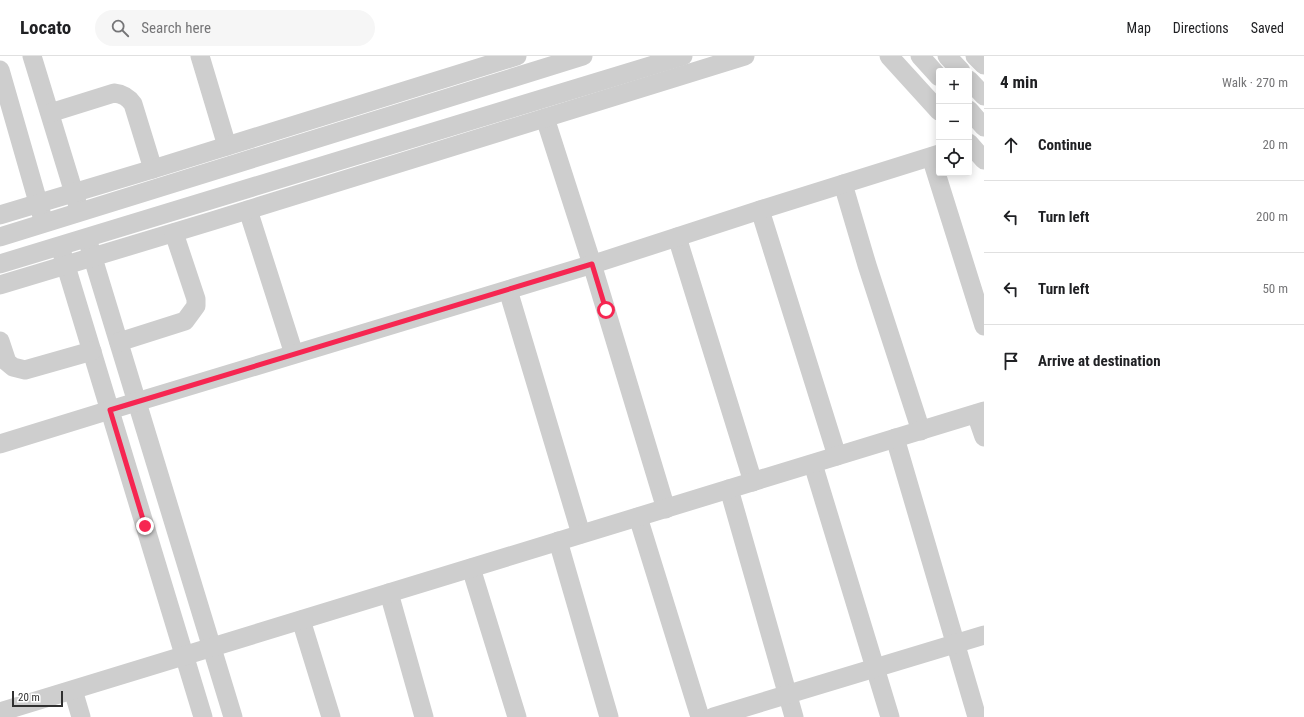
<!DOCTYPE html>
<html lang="en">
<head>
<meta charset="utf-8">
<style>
  :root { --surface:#fff; --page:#f6f6f6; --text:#202124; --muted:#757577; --line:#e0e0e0 }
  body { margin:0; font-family:"Roboto Condensed",sans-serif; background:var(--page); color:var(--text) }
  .controls { position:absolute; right:12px; top:12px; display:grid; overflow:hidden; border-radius:4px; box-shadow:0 2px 10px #0003 }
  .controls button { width:36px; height:36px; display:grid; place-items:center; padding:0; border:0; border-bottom:1px solid var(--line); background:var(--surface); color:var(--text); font:20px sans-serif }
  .scale { position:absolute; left:12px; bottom:10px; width:51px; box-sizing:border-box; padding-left:4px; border:2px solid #313131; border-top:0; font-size:11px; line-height:14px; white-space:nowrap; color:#313131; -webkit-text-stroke:3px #fff; paint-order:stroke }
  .stop { position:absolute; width:12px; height:12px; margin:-9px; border:3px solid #f62651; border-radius:50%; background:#fff }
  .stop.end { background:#f62651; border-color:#fff; box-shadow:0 1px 4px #0008 }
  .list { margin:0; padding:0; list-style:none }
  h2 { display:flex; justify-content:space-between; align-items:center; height:52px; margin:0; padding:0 16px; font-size:17px }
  h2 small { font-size:13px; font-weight:400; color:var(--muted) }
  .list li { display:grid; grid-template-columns:26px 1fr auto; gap:12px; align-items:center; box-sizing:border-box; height:72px; padding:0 16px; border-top:1px solid var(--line) }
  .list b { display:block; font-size:15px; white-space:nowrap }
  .list em { font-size:13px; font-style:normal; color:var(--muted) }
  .icon { flex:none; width:22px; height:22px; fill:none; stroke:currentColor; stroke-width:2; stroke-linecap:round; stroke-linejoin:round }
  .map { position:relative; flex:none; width:984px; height:661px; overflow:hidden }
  header { display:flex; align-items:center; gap:24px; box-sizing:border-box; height:56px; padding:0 20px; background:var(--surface); border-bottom:1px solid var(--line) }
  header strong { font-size:19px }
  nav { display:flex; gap:22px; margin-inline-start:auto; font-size:14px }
  .search { width:280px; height:36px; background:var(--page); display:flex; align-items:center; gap:10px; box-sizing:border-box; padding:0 14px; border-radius:22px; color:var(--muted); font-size:15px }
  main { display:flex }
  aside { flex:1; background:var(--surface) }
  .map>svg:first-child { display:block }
</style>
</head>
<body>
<header>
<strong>Locato</strong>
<div class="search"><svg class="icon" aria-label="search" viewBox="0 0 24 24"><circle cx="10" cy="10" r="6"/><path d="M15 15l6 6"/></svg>Search here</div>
<nav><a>Map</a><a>Directions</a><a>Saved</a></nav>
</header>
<main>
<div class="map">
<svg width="984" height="661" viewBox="0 0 984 661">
  <rect width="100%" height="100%" fill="#fff"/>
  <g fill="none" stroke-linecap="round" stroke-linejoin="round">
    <!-- street -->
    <g stroke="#cecece" stroke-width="19">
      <path d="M32,0L78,150"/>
      <path d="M200,0L227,90"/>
      <path d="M889,0L939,55"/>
      <path d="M920,0L939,21"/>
      <path d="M947,0L961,15"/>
      <path d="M975,0L984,9"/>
      <path d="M0,14L42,160"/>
      <path d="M969,24L984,40"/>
      <path d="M969,54L984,71"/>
      <path d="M50,57L114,37C123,38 128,41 133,48L153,113"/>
      <path d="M545,62L592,208L666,453"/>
      <path d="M969,87L984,104"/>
      <path d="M931,101L984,270"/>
      <path d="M843,128L867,209L921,375"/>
      <path d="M248,154L294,298"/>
      <path d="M760,154L837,400"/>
      <path d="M0,159L153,113L517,0"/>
      <path d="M0,181L583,0"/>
      <path d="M677,181L753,426"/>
      <path d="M89,189L233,661"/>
      <path d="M62,197L203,661"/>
      <path d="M0,208L683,0"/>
      <path d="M0,229L212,165L745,0"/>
      <path d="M508,234L581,478"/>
      <path d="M0,285L7,306L13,311L25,314L92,295"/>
      <path d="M119,286L185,265L196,250V243L174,177"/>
      <path d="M976,358L984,381"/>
      <path d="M895,382L977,661"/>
      <path d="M0,388L110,354L603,205L760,154L939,98"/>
      <path d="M813,408L890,661"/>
      <path d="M729,433L794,661"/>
      <path d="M638,461L700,661"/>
      <path d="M558,485L609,661"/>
      <path d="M471,512L517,661"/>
      <path d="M389,537L424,661"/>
      <path d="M301,564L331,661"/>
      <path d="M73,634L81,661"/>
      <path d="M0,656L984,355"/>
      <path d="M713,661L984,579"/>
    </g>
  </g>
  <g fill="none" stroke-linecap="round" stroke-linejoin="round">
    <!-- route -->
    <path stroke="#f62651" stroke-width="5" d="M145,470L110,354L592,208L606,254"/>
  </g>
</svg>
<div class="controls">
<button>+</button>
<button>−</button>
<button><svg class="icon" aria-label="locate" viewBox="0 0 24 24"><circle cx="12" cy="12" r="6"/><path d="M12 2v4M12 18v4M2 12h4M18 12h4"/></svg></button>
</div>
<div class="scale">20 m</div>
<div class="stop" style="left:606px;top:254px"></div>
<div class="stop end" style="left:145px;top:470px"></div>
</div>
<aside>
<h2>4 min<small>Walk · 270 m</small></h2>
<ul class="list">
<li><svg class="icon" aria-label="ahead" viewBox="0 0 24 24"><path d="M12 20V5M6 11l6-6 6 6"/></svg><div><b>Continue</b></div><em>20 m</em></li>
<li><svg class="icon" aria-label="left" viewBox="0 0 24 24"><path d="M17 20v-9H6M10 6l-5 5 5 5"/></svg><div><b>Turn left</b></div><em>200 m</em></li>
<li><svg class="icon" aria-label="left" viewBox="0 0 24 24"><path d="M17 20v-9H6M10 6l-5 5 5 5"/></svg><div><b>Turn left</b></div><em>50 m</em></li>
<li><svg class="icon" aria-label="arrive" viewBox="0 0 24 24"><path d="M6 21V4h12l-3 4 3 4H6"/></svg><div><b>Arrive at destination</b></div></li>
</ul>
</aside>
</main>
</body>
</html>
